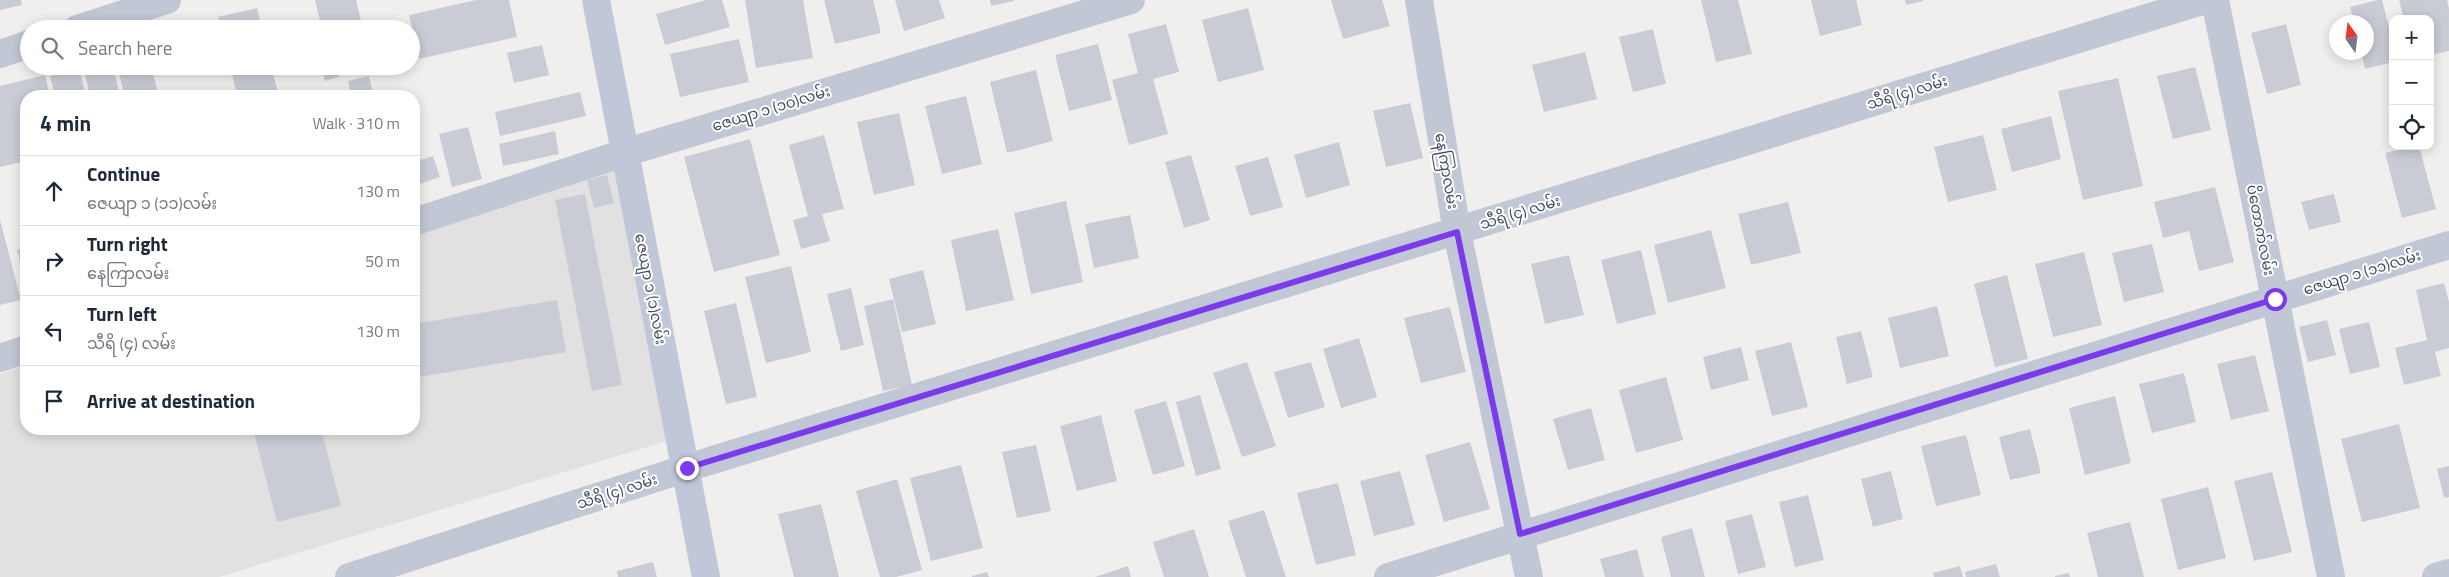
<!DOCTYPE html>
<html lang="en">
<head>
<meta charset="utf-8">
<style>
  :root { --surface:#fff; --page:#f2f2f3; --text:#1f2937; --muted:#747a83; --line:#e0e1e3 }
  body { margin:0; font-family:"Titillium Web","Noto Sans Myanmar",sans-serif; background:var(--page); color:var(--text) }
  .controls { position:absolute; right:15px; top:15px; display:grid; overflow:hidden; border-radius:10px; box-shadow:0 2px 12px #0003 }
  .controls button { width:45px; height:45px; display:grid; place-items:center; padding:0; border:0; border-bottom:1px solid var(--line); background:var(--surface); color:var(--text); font:25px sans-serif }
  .compass { position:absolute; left:2329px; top:15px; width:45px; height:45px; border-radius:50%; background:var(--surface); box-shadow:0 2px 12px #0003; rotate:346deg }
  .stop { position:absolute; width:15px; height:15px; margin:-11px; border:4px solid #7c3aed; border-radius:50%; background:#fff }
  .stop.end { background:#7c3aed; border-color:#fff; box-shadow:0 1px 5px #0008 }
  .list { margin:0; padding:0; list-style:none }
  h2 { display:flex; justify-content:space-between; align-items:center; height:65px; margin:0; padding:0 20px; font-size:21px }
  h2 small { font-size:16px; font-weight:400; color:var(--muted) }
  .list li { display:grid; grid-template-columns:32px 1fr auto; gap:15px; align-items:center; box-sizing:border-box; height:70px; padding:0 20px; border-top:1px solid var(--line) }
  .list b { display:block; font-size:19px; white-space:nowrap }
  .list p { margin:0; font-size:16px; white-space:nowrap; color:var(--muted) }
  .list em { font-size:16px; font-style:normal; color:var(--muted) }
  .icon { flex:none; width:28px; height:28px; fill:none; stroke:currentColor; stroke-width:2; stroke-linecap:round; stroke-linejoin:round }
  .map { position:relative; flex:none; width:2449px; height:577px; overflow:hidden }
  .search { position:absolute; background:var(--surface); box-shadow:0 2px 12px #0003; left:20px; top:20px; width:400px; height:55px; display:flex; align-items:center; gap:12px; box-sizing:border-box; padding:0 18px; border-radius:28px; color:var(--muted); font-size:19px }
  .panel { position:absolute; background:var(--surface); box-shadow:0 2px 12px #0003; left:20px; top:90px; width:400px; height:345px; border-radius:20px }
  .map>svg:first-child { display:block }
</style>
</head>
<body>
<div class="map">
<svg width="2449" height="577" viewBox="0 0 2449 577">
  <rect width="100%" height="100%" fill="#f1efee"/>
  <!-- education -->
  <path fill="#e2e0e0" d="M617,170L670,440L219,577H0V374L26,365V429H414V237Z"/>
  <!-- building -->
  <g fill="#caccd5">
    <path d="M0,0H21L22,5L0,10Z"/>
    <path d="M315,0H356L363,29H322Z"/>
    <path d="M476,0H509L517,37L419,59L409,15Z"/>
    <path d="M706,0H722L730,27L665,45L656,14Z"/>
    <path d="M745,0H803L813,58L756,68Z"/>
    <path d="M824,0H873L881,33L835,44Z"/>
    <path d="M895,0H939L945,18L904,31Z"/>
    <path d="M990,0H1014V1L991,6Z"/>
    <path d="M1331,0H1382L1390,26L1343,39Z"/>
    <path d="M1701,0H1738L1752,54L1716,62Z"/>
    <path d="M1811,0H1856L1862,25L1820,36Z"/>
    <path d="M1905,0H1923V1L1906,5Z"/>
    <path d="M2378,0H2382L2393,42V62L2365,69L2361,52H2366V22H2354L2350,7Z"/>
    <path d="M2399,0H2447L2449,9V51L2430,55V19H2404Z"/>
    <path d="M257,8L262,29H221L218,17Z"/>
    <path d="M1248,8L1264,70L1218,82L1202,20Z"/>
    <path d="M1166,24L1179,72L1153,79L1168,134L1129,145L1112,80L1138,73L1128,34Z"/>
    <path d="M2286,24L2301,85L2267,94L2251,33Z"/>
    <path d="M1653,29L1666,84L1633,92L1619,37Z"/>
    <path d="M739,39L749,82L680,97L670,54Z"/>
    <path d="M1098,44L1112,100L1069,111L1055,55Z"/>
    <path d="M542,45L549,75L514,83L507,53Z"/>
    <path d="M1585,52L1597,99L1544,112L1532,65Z"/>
    <path d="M83,66H113L120,96H90Z"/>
    <path d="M117,66H151L158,93L145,96H125Z"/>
    <path d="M230,66H271L279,96H237Z"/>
    <path d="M321,66H336L339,77L325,81Z"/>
    <path d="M346,66H359V67L347,70Z"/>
    <path d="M2195,67L2211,130L2173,139L2157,76Z"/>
    <path d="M79,68L86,96H55L50,76Z"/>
    <path d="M1036,70L1053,141L1007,153L990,82Z"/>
    <path d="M45,75L50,96H26V161L0,167V86Z"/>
    <path d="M369,76L374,96H351L348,81Z"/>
    <path d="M2118,78L2143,186L2083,200L2058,91Z"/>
    <path d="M580,92L586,116L500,136L495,112Z"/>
    <path d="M966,96L982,164L942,174L925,106Z"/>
    <path d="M1410,103L1423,158L1386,167L1373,111Z"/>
    <path d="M899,113L915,185L874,195L857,122Z"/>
    <path d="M2051,116L2061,159L2012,172L2001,129Z"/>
    <path d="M468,127L482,179L452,187L439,134Z"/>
    <path d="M555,131L559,154L503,166L499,144Z"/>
    <path d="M824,135L844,209L822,214L830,241L801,249L793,220L808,216L789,145Z"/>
    <path d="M1983,135L1997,190L1948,202L1934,147Z"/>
    <path d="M750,139L780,255L714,272L684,157Z"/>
    <path d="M1339,142L1350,185L1306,198L1294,155Z"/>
    <path d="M2413,146H2419L2436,209L2402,218L2385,153Z"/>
    <path d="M1191,155L1210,220L1184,228L1165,162Z"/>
    <path d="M433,156L440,177L414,186V162Z"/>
    <path d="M1268,157L1283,207L1250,216L1235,166Z"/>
    <path d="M607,175L614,203L594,208L587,180Z"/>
    <path d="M2215,187L2234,262L2199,271L2189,231L2163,238L2154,202Z"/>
    <path d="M585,194L622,385L592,391L555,200Z"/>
    <path d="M2334,194L2341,222L2309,230L2301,202Z"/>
    <path d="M1066,201L1083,282L1031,294L1014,213Z"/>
    <path d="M1788,202L1801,253L1751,265L1738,214Z"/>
    <path d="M1130,215L1139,258L1094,268L1085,224Z"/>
    <path d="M0,220L21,300L0,305Z"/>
    <path d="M998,229L1014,300L966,311L951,240Z"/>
    <path d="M1711,230L1726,288L1668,303L1654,245Z"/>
    <path d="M2152,244L2164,292L2124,302L2112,253Z"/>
    <path d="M26,247V281L17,250Z"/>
    <path d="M1641,250L1656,314L1617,324L1601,260Z"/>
    <path d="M2084,252L2102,325L2053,337L2035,264Z"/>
    <path d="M1569,255L1584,315L1545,324L1531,264Z"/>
    <path d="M791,266L811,352L766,363L745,277Z"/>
    <path d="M923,270L936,324L902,332L889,279Z"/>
    <path d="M2007,275L2028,359L1995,367L1974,284Z"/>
    <path d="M2444,283L2449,302V348L2435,352L2441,376L2404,385L2395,348L2427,340L2416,290Z"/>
    <path d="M851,288L864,345L841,351L827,294Z"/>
    <path d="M893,299L912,385L883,391L864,306Z"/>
    <path d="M557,300L566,352L414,378V324Z"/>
    <path d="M736,303L757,397L726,404L704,311Z"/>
    <path d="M1937,306L1949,356L1900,368L1888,318Z"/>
    <path d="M1450,307L1466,372L1421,383L1404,318Z"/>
    <path d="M2327,320L2336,355L2308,362L2299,327Z"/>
    <path d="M2369,322L2380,367L2350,374L2339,329Z"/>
    <path d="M1861,331L1873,377L1847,384L1836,337Z"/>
    <path d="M1359,338L1377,397L1341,408L1323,349Z"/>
    <path d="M1791,342L1808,407L1772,416L1755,351Z"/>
    <path d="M1741,347L1749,380L1711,390L1703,357Z"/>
    <path d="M2255,355L2269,411L2231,420L2217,364Z"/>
    <path d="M1247,362L1276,446L1242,457L1213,373Z"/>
    <path d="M1311,362L1325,407L1288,418L1274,372Z"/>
    <path d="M2184,373L2196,422L2152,433L2139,384Z"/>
    <path d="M1666,377L1683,440L1636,453L1619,390Z"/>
    <path d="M1200,395L1221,469L1196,476L1176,402Z"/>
    <path d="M2115,396L2131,463L2085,475L2069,408Z"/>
    <path d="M1166,401L1185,466L1153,475L1134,410Z"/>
    <path d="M1591,408L1605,460L1568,470L1553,419Z"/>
    <path d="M1101,415L1117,481L1077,491L1060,426Z"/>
    <path d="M2399,424L2420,508L2362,522L2341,439Z"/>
    <path d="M253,429H321L341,506L277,522Z"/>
    <path d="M2030,429L2041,473L2010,480L1999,437Z"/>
    <path d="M1966,435L1981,495L1936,506L1921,446Z"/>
    <path d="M1470,442L1490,509L1444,522L1425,455Z"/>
    <path d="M1036,445L1051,511L1017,518L1002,452Z"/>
    <path d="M961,465L983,548L931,561L910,478Z"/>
    <path d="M2449,466V497L2444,498L2437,469Z"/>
    <path d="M1400,471L1415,525L1374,536L1360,481Z"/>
    <path d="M1891,471L1903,519L1873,527L1861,479Z"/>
    <path d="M2272,472L2292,552L2254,561L2234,481Z"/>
    <path d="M897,479L922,570L896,577H880L856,491Z"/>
    <path d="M1338,483L1356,555L1316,565L1297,493Z"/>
    <path d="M2208,487L2226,558L2178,570L2161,499Z"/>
    <path d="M1808,495L1824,560L1795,567L1779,502Z"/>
    <path d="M821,504L839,577H794L778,514Z"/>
    <path d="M1264,510L1286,577H1246L1228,521Z"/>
    <path d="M1752,514L1766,567L1738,574L1725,521Z"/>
    <path d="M2130,522L2144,577H2098L2087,533Z"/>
    <path d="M1692,528L1705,577H1671L1661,537Z"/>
    <path d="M1194,529L1209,577H1164L1153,542Z"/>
    <path d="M1637,549L1644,577H1605L1600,559Z"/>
    <path d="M653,562L657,577H618L617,571Z"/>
    <path d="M1996,564L2000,577H1966L1965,572Z"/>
    <path d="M1128,566L1131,577H1095Z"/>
    <path d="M1960,566L1963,577H1934L1933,573Z"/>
    <path d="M987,572L989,577H972V576Z"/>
    <path d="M2069,573L2070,577H2055V576Z"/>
  </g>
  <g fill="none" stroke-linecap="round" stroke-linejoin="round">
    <!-- street -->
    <g stroke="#c1c7d5" stroke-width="28">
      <path d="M1419,0L1457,232L1529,577"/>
      <path d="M2215,0L2331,577"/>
      <path d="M77,29L167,0"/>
      <path d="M0,54L29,44"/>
      <path d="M414,222L624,153L1131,0"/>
      <path d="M0,358L26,349"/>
      <path d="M349,577L687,468L2205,0"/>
      <path d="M1388,577L2449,245"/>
      <path d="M2436,577L2449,573"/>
    </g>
    <!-- secondary -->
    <path stroke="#c0c7d9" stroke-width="28" d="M596,0L706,577"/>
  </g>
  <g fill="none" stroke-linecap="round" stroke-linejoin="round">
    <!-- route -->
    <path stroke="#7c3aed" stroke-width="6" d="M687,468L1457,232L1520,534L2275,299"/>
  </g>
  <g text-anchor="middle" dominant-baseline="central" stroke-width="4" stroke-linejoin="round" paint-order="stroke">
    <!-- street labels -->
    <g font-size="15" fill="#454d5d" stroke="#fff">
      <text transform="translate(1907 92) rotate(-17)">သီရိ (၄) လမ်း</text>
      <text transform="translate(771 108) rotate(-17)">ဇေယျာ ၁ (၁၀)လမ်း</text>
      <text transform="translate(1447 171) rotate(80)">နေကြာလမ်း</text>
      <text transform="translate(1520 212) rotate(-17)">သီရိ (၄) လမ်း</text>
      <text transform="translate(2261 230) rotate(79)">ပိတောက်လမ်း</text>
      <text transform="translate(2362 272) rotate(-17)">ဇေယျာ ၁ (၁၁)လမ်း</text>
      <text transform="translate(651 289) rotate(79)">ဇေယျာ ၁ (၁)လမ်း</text>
      <text transform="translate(617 491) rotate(-18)">သီရိ (၄) လမ်း</text>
    </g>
  </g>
</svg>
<div class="controls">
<button>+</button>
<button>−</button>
<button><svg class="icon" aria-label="locate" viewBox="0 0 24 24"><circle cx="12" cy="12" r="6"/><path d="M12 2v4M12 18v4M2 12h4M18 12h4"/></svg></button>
</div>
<svg class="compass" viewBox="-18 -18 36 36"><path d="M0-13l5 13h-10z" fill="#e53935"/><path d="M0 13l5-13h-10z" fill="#747a83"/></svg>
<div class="stop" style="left:2275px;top:299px"></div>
<div class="stop end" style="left:687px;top:468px"></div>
<div class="search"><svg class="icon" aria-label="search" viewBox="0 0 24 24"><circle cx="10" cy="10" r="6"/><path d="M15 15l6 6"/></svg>Search here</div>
<section class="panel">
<h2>4 min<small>Walk · 310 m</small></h2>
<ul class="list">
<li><svg class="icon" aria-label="ahead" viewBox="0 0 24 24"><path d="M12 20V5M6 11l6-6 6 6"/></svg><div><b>Continue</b><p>ဇေယျာ ၁ (၁၁)လမ်း</p></div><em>130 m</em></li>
<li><svg class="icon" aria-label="right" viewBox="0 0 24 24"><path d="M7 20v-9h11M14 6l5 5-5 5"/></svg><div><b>Turn right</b><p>နေကြာလမ်း</p></div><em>50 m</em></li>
<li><svg class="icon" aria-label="left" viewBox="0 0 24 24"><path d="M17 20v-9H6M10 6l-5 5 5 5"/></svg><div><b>Turn left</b><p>သီရိ (၄) လမ်း</p></div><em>130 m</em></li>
<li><svg class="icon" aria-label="arrive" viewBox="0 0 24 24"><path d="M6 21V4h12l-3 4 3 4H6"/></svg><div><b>Arrive at destination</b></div></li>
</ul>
</section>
</div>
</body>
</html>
